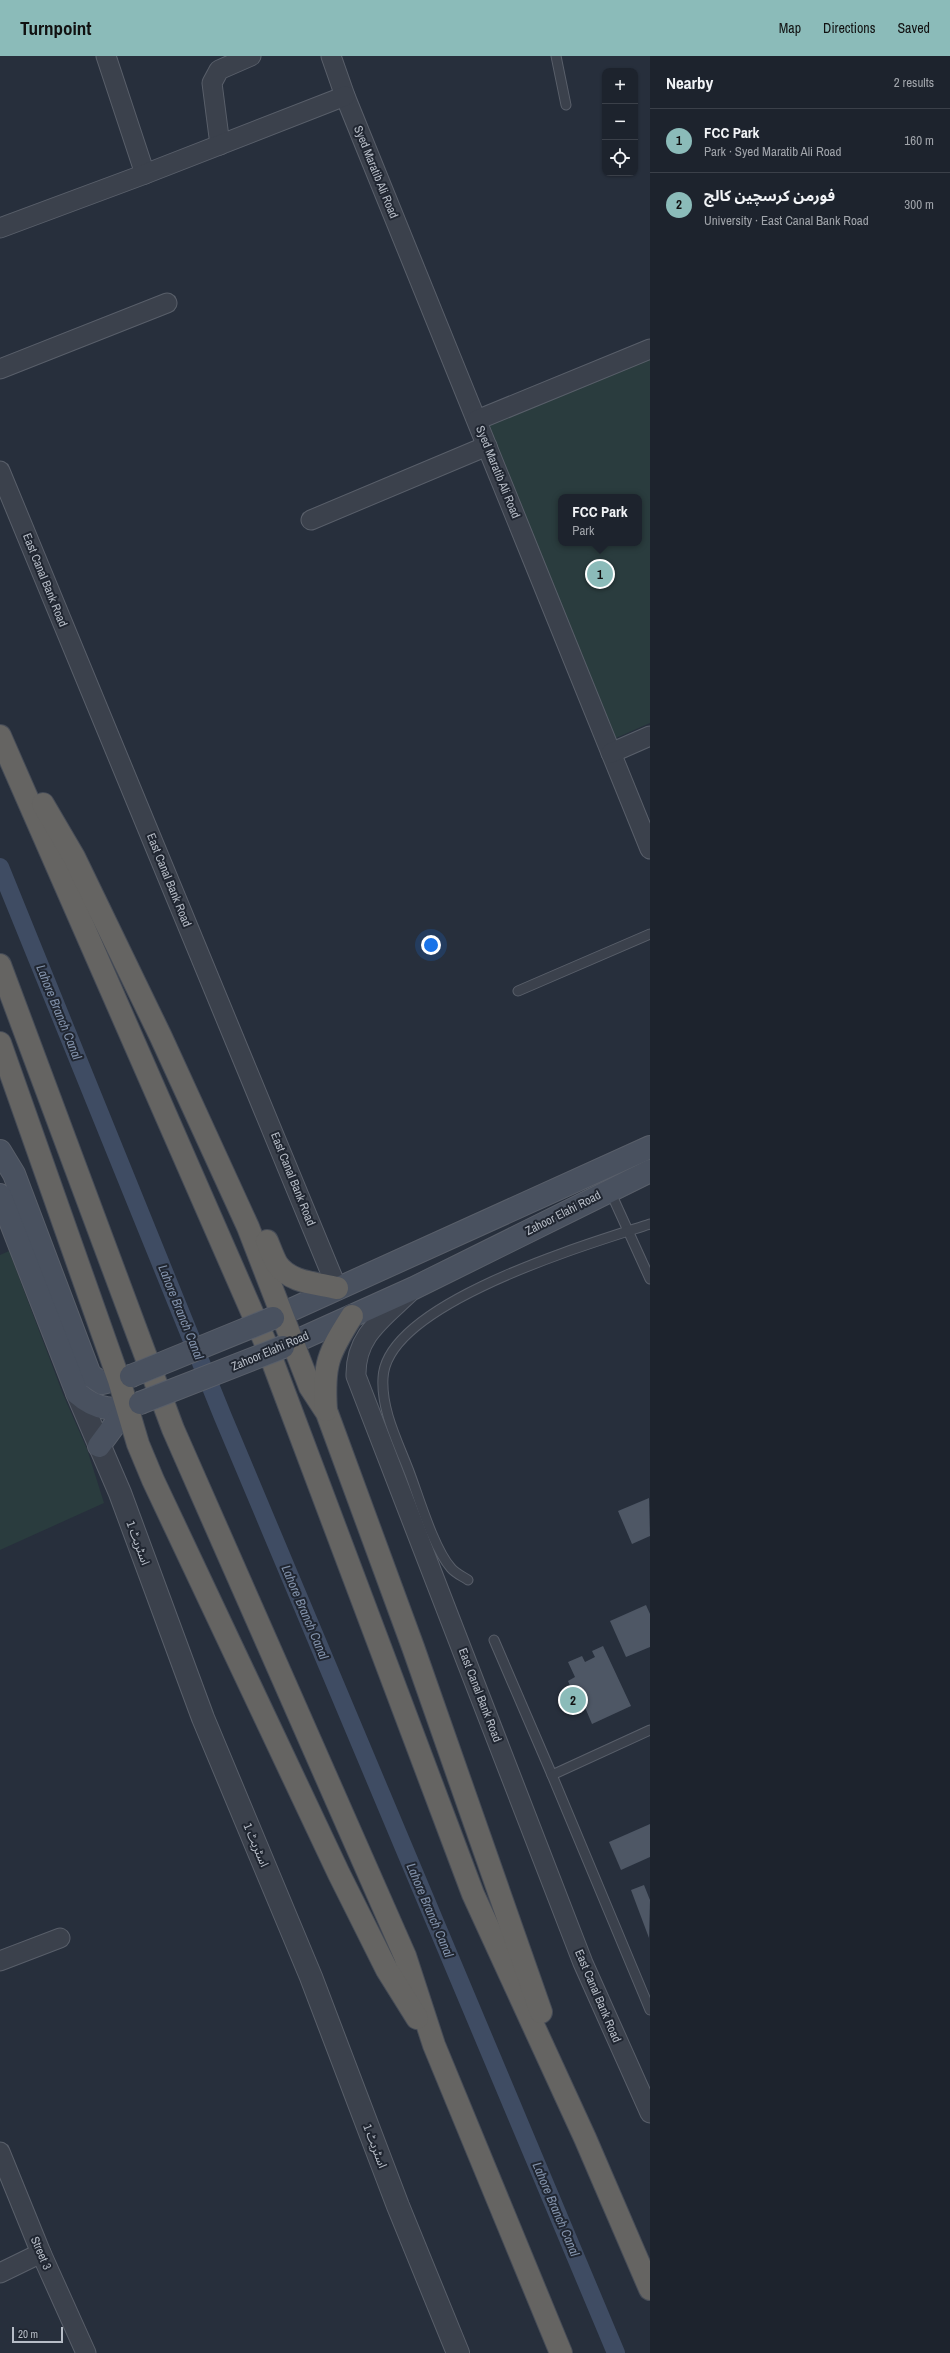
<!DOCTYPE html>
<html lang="en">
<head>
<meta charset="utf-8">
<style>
  :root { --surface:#1d232d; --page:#252b35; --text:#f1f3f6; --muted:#a0a4aa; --line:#3b4049; --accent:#8bbbb9 }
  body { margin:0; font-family:"Archivo Narrow","Noto Sans Arabic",sans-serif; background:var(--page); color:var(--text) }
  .controls { position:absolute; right:12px; top:12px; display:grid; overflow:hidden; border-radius:8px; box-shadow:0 1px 3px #0004 }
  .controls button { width:36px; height:36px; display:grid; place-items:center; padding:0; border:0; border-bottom:1px solid var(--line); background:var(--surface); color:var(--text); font:20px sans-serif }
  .scale { position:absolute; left:12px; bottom:10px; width:51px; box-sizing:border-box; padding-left:4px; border:2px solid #b7bdc7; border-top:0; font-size:11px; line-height:14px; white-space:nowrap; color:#b7bdc7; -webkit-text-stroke:3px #202631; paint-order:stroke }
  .you { position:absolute; left:431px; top:889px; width:14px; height:14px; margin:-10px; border:3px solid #fff; border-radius:50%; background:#1a73e8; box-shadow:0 0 0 6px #1a73e833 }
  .badge { display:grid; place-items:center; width:26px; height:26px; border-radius:50%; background:var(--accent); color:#111; font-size:13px; font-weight:700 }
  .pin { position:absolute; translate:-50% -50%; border:2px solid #fff; box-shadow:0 1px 4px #0006 }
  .popup { position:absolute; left:558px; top:438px; width:84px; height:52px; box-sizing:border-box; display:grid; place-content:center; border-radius:8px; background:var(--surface); filter:drop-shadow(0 1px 3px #0005); font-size:13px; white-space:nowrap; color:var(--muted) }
  .popup b { font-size:15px; color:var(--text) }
  .popup::after { content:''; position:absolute; left:50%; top:100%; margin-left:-8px; border:8px solid transparent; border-top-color:var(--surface) }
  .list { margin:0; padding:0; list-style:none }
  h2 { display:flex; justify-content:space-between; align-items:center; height:52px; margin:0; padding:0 16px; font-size:17px }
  h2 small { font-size:13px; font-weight:400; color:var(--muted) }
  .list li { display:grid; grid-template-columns:26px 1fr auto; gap:12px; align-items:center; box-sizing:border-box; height:64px; padding:0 16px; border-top:1px solid var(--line) }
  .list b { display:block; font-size:15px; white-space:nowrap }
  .list p { margin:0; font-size:13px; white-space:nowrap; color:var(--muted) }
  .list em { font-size:13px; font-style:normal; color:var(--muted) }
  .icon { flex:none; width:22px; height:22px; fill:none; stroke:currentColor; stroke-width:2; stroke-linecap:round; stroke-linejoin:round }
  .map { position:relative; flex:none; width:650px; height:2297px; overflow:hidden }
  header { display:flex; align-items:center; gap:24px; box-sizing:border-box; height:56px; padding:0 20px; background:var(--accent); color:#111 }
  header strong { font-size:19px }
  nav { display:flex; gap:22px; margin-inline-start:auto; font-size:14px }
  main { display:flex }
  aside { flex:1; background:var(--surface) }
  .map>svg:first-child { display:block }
</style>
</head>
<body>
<header>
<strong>Turnpoint</strong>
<nav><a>Map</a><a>Directions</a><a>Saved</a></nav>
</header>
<main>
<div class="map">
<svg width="650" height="2297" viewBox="0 0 650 2297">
  <rect width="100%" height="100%" fill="#272f3c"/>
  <!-- green -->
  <g fill="#2a3c3e" fill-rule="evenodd">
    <path d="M650,298V667L616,682L488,369ZM561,441H639V487H561Z"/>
    <path d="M9,1195L63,1338L87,1393L104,1447L0,1494V1199Z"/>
  </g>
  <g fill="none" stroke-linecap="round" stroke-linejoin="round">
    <!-- canal -->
    <path stroke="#3f4c63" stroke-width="18" d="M0,811L223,1361L616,2297"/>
  </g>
  <!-- building -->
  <g fill="#4e5765">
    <path d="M649,1442L650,1480L632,1488L618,1455Z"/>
    <path d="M646,1549L650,1558V1591L626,1601L610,1565Z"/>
    <path d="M603,1590L631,1650L592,1668L584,1649L579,1651L568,1625L575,1621L568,1606L582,1600L585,1606L595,1601L592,1595Z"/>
    <path d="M650,1768V1801L621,1814L609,1786Z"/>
    <path d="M644,1829L650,1844L649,1882L631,1834Z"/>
  </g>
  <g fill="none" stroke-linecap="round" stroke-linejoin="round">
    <!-- service casing -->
    <g stroke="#595f6a" stroke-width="11">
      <g id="service">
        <path d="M556,0L566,49"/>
        <path d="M518,935L650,878"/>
        <path d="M610,1135L650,1223"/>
        <path d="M468,1524C462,1520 455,1517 451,1512C434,1493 419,1442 410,1418C399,1388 381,1355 383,1322C386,1247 589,1188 650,1168"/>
        <path d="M494,1584L552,1719"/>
        <path d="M650,1674L552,1719L650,1954"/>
      </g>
    </g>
    <!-- minor casing -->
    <g stroke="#595f6a" stroke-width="21">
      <g id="minor">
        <path d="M106,0L145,118"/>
        <path d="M331,0L345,40L650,793"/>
        <path d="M220,89L212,27L219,14L251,0"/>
        <path d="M0,172L145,118L345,40"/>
        <path d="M0,313L167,247"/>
        <path d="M477,364L650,293"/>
        <path d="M0,415L337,1232"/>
        <path d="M311,464L487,390"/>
        <path d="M611,697L650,680"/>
        <path d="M409,1237C382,1263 355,1280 356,1320L583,1907L650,2057"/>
        <path d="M0,1905L60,1882"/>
        <path d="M0,2096L41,2197L86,2297"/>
        <path d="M0,2217L41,2197"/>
      </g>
    </g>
    <!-- tertiary casing -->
    <g stroke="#595f6a" stroke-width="24">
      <path id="tertiary" d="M77,1337L120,1437L203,1662L311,1921L398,2150L458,2297"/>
    </g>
    <!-- secondary casing -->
    <g stroke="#595f6a" stroke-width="24">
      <g id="secondary">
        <path d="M0,1095L14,1118L90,1319L102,1327L131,1320"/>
        <path d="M0,1139L77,1337C97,1355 116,1356 140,1347"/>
        <path d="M273,1262L650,1091"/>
        <path d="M283,1291L414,1232L650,1115"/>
        <path d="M99,1390L127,1352"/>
      </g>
    </g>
    <!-- trunk casing -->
    <g stroke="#464c57" stroke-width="24">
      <g id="trunk">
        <path d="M0,680L266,1288L473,1838L585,2082L650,2233"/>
        <path d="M43,748L74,801L161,981L248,1171L310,1331L327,1357L413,1591L541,1956"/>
        <path d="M0,909L173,1373L405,1900L434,1989L561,2297"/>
        <path d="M0,987L119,1324L138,1388L153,1424L339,1818L387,1914L417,1962"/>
        <path d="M267,1185C270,1192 273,1201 277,1208C290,1227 317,1227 337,1232"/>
        <path d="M326,1354C323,1308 328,1298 352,1260"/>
      </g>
    </g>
    <!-- service -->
    <use href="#service" stroke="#3b414c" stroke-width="9"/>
    <!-- minor -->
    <use href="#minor" stroke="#3b414c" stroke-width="19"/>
    <!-- tertiary -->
    <use href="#tertiary" stroke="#3b414c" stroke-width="22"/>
    <!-- secondary -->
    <use href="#secondary" stroke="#49515f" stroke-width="22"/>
    <!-- trunk -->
    <use href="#trunk" stroke="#656462" stroke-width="22"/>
    <!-- secondary-bridge casing -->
    <g stroke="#595f6a" stroke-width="24" stroke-linecap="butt">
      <g id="secondary-bridge">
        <path d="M131,1320L273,1262"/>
        <path d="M140,1347L283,1291"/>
      </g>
    </g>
    <!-- secondary-bridge -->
    <use href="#secondary-bridge" stroke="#49515f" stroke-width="22"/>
  </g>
  <g text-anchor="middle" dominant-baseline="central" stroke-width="4" stroke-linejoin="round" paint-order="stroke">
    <!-- street labels -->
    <g font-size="12" fill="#b7bdc7" stroke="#202631">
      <text transform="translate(376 116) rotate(68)">Syed Maratib Ali Road</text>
      <text transform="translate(498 416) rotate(68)">Syed Maratib Ali Road</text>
      <text transform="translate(45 524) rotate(68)">East Canal Bank Road</text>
      <text transform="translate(169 824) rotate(68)">East Canal Bank Road</text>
      <text transform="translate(293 1123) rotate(68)">East Canal Bank Road</text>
      <text transform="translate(563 1157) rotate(-27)">Zahoor Elahi Road</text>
      <text transform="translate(270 1295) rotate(-23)">Zahoor Elahi Road</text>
      <text transform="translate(138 1487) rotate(70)">اسٹریٹ 1</text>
      <text transform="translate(480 1639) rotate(69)">East Canal Bank Road</text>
      <text transform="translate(256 1789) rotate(67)">اسٹریٹ 1</text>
      <text transform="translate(598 1940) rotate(67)">East Canal Bank Road</text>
      <text transform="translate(375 2090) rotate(69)">اسٹریٹ 1</text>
      <text transform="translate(41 2197) rotate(67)">Street 3</text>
    </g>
    <!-- water labels -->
    <g font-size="13" font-style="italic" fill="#8292ab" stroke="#202631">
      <text transform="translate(59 956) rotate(68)">Lahore Branch Canal</text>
      <text transform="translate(181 1256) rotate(68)">Lahore Branch Canal</text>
      <text transform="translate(305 1556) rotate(67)">Lahore Branch Canal</text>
      <text transform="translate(430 1854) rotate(67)">Lahore Branch Canal</text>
      <text transform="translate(556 2153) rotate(67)">Lahore Branch Canal</text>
    </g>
  </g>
</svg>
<div class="controls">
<button>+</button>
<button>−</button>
<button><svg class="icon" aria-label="locate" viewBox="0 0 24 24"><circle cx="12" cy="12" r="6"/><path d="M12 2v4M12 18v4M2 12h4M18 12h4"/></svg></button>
</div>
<div class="scale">20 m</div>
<div class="you"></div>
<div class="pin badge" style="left:600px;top:518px">1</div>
<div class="popup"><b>FCC Park</b>Park</div>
<div class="pin badge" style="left:573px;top:1644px">2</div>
</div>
<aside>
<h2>Nearby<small>2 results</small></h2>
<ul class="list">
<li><span class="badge">1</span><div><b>FCC Park</b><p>Park · Syed Maratib Ali Road</p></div><em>160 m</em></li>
<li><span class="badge">2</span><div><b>فورمن کرسچین کالج</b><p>University · East Canal Bank Road</p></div><em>300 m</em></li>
</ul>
</aside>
</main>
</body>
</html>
